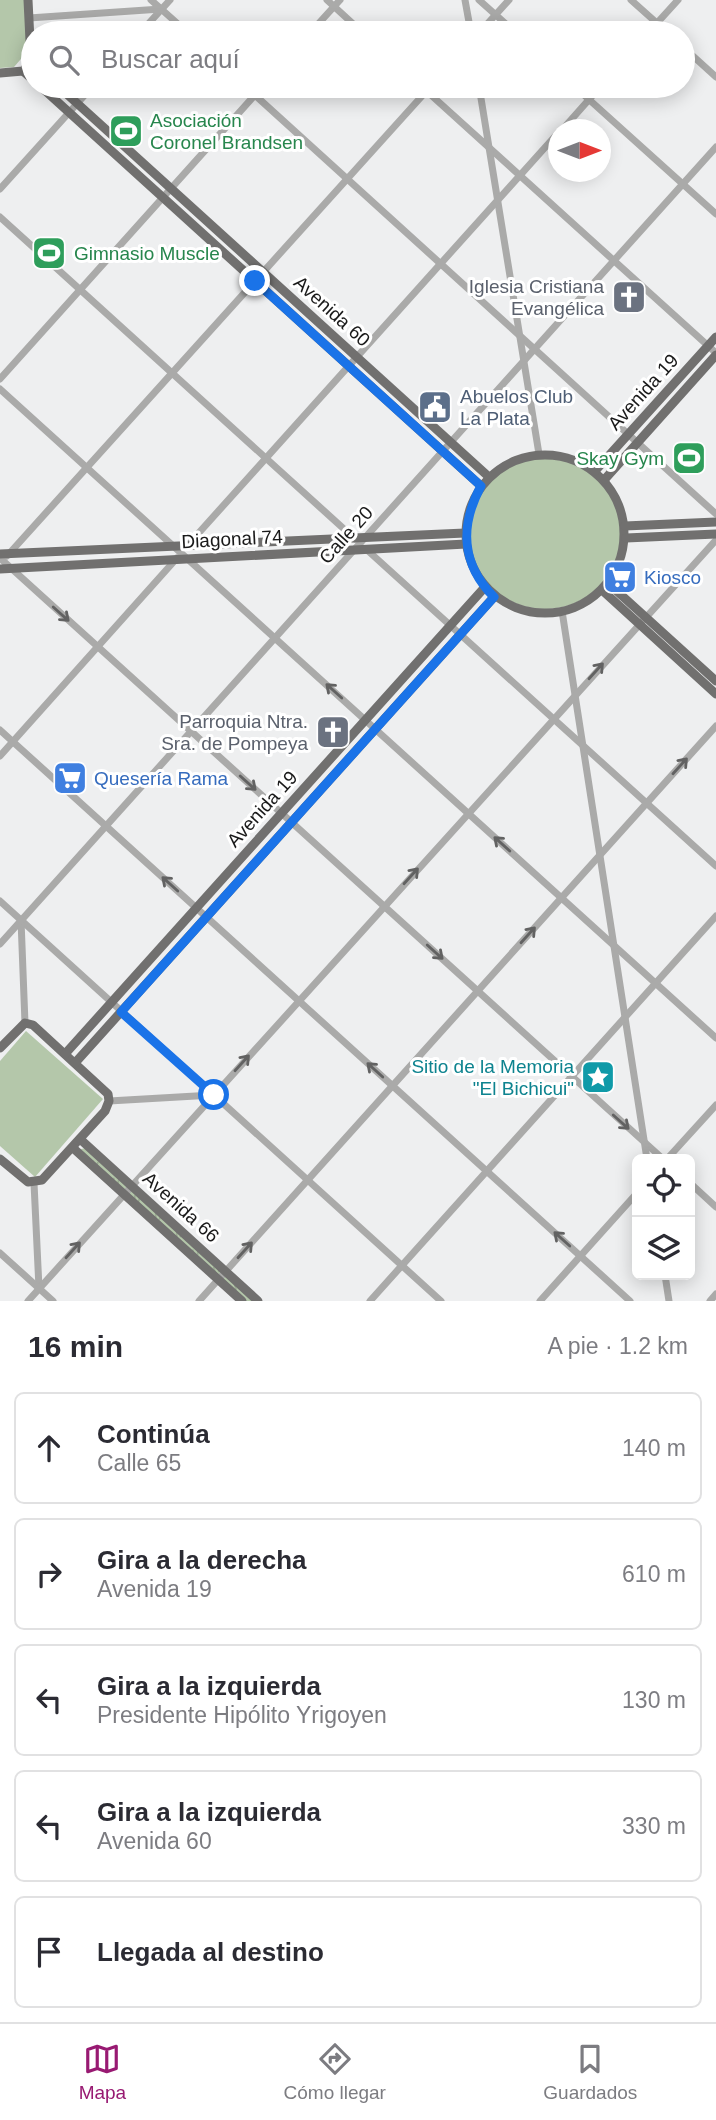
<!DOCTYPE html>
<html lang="es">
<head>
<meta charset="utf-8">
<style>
  :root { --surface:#fff; --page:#f7f7f7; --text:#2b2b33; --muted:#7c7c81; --line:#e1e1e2; --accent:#981a72 }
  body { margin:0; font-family:Helvetica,sans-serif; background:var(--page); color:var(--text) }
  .controls { position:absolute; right:21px; bottom:21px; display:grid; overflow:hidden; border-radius:10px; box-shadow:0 4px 18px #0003 }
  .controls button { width:63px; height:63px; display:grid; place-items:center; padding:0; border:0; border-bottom:2px solid var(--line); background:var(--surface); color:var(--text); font:35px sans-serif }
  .compass { position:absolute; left:548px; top:119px; width:63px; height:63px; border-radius:50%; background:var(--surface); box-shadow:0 4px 18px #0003; rotate:90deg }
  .stop { position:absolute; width:21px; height:21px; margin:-16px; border:5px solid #1a73e8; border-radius:50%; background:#fff }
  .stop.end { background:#1a73e8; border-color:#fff; box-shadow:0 2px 7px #0008 }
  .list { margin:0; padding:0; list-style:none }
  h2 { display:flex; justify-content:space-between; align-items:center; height:91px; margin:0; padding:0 28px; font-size:30px }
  h2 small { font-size:23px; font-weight:400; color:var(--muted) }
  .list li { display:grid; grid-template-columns:46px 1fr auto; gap:21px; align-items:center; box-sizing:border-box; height:112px; margin:0 14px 14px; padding:0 14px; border:2px solid var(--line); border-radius:10px }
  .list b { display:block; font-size:26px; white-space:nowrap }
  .list p { margin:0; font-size:23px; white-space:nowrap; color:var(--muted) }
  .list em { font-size:23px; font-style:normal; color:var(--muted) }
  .icon { flex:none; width:38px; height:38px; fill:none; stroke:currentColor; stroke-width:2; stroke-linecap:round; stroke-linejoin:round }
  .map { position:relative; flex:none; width:716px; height:1301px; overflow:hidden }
  .search { position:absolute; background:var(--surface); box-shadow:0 4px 18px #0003; left:21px; right:21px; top:21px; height:77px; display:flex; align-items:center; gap:18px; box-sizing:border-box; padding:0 24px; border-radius:38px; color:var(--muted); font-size:26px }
  .sheet { height:721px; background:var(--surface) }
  nav { display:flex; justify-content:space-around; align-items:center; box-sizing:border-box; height:98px; border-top:2px solid var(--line); background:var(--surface); font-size:19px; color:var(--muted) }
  nav a { display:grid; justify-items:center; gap:4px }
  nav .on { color:var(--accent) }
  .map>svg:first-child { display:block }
</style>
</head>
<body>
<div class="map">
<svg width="716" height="1301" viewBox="0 0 716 1301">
  <defs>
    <pattern id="grass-tufts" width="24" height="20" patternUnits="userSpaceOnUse" patternTransform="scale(1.75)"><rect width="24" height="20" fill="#b4c7aa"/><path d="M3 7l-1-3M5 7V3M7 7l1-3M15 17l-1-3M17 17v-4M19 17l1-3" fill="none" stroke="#9aaa92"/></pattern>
  </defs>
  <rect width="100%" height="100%" fill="#eeeff0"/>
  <!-- grass -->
  <path fill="url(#grass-tufts)" d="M86,1148L254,1301H245L81,1153V1149Z"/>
  <!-- park -->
  <g fill="#b4c7aa">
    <path d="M0,0H25L27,52L14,67L0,68Z"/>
    <circle cx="545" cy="533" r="76"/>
    <path d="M26,1031L103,1099L35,1177L0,1146V1061Z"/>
  </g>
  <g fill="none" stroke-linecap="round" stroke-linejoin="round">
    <!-- minor -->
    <g stroke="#aaaaa9" stroke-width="7">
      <path d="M151,0L188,33"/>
      <path d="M327,0L363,33"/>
      <path d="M465,0L471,33"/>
      <path d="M479,0L516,33"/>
      <path d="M631,0L668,33"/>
      <path d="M29,18L161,9"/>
      <path d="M140,33L170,0"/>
      <path d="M310,33L340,0"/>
      <path d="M479,33L509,0"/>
      <path d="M648,33L678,0"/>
      <path d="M683,47L716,77"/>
      <path d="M245,86L716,514"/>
      <path d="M421,86L716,353"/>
      <path d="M479,86L539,454"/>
      <path d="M574,86L716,214"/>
      <path d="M562,130L601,86"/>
      <path d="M0,189L93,86"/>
      <path d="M0,217L355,539"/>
      <path d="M0,379L263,86"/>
      <path d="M0,389L716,1038"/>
      <path d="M187,546L558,133"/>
      <path d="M366,549L716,866"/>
      <path d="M7,556L431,86"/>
      <path d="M0,558L663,1159"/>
      <path d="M562,611L647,1159"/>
      <path d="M0,730L630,1301"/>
      <path d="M0,756L177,558"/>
      <path d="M0,901L441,1301"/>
      <path d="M21,920L25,1023"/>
      <path d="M0,944L716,147"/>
      <path d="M109,1101L213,1095"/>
      <path d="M667,1159L716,1105"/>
      <path d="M34,1183L39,1288"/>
      <path d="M690,1183L716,1207"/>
      <path d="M0,1253L53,1301"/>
      <path d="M665,1275L669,1301"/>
      <path d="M28,1301L716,540"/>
      <path d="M199,1301L716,726"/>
      <path d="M370,1301L716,916"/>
      <path d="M540,1301L637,1193"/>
      <path d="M710,1301L716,1294"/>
    </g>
    <!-- major -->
    <g stroke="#71706f" stroke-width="9">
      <path d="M23,71L33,80"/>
      <path d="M0,73L23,71L31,61L28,0"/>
      <path d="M40,86L481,486"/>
      <path d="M58,86L489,477"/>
      <circle cx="545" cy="534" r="79"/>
      <path d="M595,471L716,337"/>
      <path d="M605,479L716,355"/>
      <path d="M625,526L716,522"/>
      <path d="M626,538L716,534"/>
      <path d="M0,554L465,533"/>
      <path d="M0,569L466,544"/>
      <path d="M609,584L716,681"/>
      <path d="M603,591L716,694"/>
      <path d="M0,1048L25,1023L33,1025L108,1094L109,1101L105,1111L42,1180L28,1182L0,1159"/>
      <path d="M65,1054L485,587"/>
      <path d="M75,1063L494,597"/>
      <path d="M80,1139L258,1301"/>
      <path d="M73,1148L242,1301"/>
    </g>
  </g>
  <!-- one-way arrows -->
  <defs><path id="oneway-shaft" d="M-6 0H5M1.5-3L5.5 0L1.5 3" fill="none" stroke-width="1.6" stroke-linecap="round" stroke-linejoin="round" transform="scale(1.75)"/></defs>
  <g stroke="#626262">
    <use href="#oneway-shaft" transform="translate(61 614) rotate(42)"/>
    <use href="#oneway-shaft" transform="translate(596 671) rotate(-48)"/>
    <use href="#oneway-shaft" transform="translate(334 691) rotate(-138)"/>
    <use href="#oneway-shaft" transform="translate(680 766) rotate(-48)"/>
    <use href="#oneway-shaft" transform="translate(248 783) rotate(42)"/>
    <use href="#oneway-shaft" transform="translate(502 844) rotate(-138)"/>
    <use href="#oneway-shaft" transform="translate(411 876) rotate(-48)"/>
    <use href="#oneway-shaft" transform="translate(170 884) rotate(-138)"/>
    <use href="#oneway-shaft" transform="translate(528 935) rotate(-48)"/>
    <use href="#oneway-shaft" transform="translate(435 952) rotate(42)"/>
    <use href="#oneway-shaft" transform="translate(242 1063) rotate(-48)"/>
    <use href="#oneway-shaft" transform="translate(375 1070) rotate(-138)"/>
    <use href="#oneway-shaft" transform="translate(621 1122) rotate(42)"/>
    <use href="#oneway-shaft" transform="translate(562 1239) rotate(-138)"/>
    <use href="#oneway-shaft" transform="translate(73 1250) rotate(-48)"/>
    <use href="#oneway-shaft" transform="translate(245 1250) rotate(-48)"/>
  </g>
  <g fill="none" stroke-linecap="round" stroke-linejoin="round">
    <!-- route -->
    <path stroke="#1a73e8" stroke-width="9" d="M214,1095L121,1012L494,597C461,564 460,525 481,486L255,281"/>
  </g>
  <!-- icons -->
  <defs>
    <g id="stadium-square" transform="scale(1.75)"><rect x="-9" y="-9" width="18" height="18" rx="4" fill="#2e9e5b" stroke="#fff"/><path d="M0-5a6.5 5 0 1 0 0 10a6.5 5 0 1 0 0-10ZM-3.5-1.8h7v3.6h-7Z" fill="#fff"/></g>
    <g id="church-square" transform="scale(1.75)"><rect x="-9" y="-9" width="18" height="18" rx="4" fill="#6b7280" stroke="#fff"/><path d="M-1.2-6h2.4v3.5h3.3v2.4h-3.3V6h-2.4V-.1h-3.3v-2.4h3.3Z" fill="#fff"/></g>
    <g id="civic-square" transform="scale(1.75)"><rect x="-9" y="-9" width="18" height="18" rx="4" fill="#5c6f8a" stroke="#fff"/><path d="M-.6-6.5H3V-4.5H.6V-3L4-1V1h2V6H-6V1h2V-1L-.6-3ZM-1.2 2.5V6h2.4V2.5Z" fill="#fff"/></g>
    <g id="supermarket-square" transform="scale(1.75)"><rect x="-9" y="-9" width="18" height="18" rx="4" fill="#3f7fe0" stroke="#fff"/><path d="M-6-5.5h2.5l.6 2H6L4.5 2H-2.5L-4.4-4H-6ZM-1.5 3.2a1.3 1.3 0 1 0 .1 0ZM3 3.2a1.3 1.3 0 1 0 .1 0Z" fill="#fff"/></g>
    <g id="sight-square" transform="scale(1.75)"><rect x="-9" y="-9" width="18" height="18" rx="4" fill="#0f9aa8" stroke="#fff"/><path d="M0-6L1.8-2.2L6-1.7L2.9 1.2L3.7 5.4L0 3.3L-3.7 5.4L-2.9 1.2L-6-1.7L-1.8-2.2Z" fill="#fff"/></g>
  </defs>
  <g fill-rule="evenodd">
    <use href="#stadium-square" x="126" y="131"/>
    <use href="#stadium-square" x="49" y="253"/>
    <use href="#church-square" x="629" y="297"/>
    <use href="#civic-square" x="435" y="407"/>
    <use href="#stadium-square" x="689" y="458"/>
    <use href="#supermarket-square" x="620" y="577"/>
    <use href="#church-square" x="333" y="732"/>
    <use href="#supermarket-square" x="70" y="778"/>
    <use href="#sight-square" x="598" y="1077"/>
  </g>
  <g text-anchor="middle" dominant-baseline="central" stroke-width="6" stroke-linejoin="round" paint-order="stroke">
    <!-- leisure labels -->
    <g font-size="19" fill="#27864d" stroke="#fff" text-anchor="start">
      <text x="150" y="120">Asociación<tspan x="150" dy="22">Coronel Brandsen</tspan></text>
      <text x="74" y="253">Gimnasio Muscle</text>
      <text x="664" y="458" text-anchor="end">Skay Gym</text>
    </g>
    <!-- worship labels -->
    <g font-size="19" fill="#5b616d" stroke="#fff" text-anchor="end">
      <text x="604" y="286">Iglesia Cristiana<tspan x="604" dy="22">Evangélica</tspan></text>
      <text x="308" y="721">Parroquia Ntra.<tspan x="308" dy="22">Sra. de Pompeya</tspan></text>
    </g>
    <!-- street labels -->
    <g font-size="19" fill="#1a1a1a" stroke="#fff">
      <text transform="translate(332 311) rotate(42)">Avenida 60</text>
      <text transform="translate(643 392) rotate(-48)">Avenida 19</text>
      <text transform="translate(346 535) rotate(-48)">Calle 20</text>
      <text transform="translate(232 539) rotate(-3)">Diagonal 74</text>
      <text transform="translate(262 809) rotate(-48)">Avenida 19</text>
      <text transform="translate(181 1207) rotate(42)">Avenida 66</text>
    </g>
    <!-- service labels -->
    <g font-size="19" fill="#4e5e75" stroke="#fff" text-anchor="start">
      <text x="460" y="396">Abuelos Club<tspan x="460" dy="22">La Plata</tspan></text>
    </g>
    <!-- shop labels -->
    <g font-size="19" fill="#366cbe" stroke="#fff" text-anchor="start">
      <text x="644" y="577">Kiosco</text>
      <text x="94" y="778">Quesería Rama</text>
    </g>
    <!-- culture labels -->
    <g font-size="19" fill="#0d838f" stroke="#fff" text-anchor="end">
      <text x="574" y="1066">Sitio de la Memoria<tspan x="574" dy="22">"El Bichicui"</tspan></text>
    </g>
  </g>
</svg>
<div class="controls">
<button><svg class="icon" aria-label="locate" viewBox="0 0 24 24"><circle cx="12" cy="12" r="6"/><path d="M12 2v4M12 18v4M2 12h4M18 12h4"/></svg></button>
<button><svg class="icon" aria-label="layers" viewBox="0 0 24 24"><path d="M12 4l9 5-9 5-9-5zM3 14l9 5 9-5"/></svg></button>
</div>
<svg class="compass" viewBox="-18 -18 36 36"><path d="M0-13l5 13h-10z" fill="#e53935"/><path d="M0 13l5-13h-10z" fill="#7c7c81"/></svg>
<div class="stop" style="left:214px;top:1095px"></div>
<div class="stop end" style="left:255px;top:281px"></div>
<div class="search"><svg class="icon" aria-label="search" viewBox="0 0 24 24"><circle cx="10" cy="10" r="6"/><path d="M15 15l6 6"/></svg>Buscar aquí</div>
</div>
<section class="sheet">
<h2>16 min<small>A pie · 1.2 km</small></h2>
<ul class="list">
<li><svg class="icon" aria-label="ahead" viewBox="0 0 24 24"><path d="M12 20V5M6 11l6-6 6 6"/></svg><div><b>Continúa</b><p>Calle 65</p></div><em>140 m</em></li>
<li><svg class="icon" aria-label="right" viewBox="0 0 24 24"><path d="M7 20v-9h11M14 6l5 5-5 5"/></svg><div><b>Gira a la derecha</b><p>Avenida 19</p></div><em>610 m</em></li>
<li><svg class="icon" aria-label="left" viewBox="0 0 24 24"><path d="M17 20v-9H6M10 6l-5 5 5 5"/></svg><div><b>Gira a la izquierda</b><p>Presidente Hipólito Yrigoyen</p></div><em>130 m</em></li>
<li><svg class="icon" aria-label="left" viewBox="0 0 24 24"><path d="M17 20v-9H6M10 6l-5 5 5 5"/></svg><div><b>Gira a la izquierda</b><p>Avenida 60</p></div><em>330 m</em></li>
<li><svg class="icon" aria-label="arrive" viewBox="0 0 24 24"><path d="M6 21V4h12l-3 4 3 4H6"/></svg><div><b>Llegada al destino</b></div></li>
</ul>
</section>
<nav>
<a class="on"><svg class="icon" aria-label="map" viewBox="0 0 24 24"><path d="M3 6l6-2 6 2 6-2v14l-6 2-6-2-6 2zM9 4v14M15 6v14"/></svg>Mapa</a>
<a><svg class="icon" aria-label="directions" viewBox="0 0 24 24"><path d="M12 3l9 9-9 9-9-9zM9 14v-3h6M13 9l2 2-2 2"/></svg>Cómo llegar</a>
<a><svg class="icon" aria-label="saved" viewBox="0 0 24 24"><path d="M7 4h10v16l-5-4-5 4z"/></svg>Guardados</a>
</nav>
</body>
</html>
